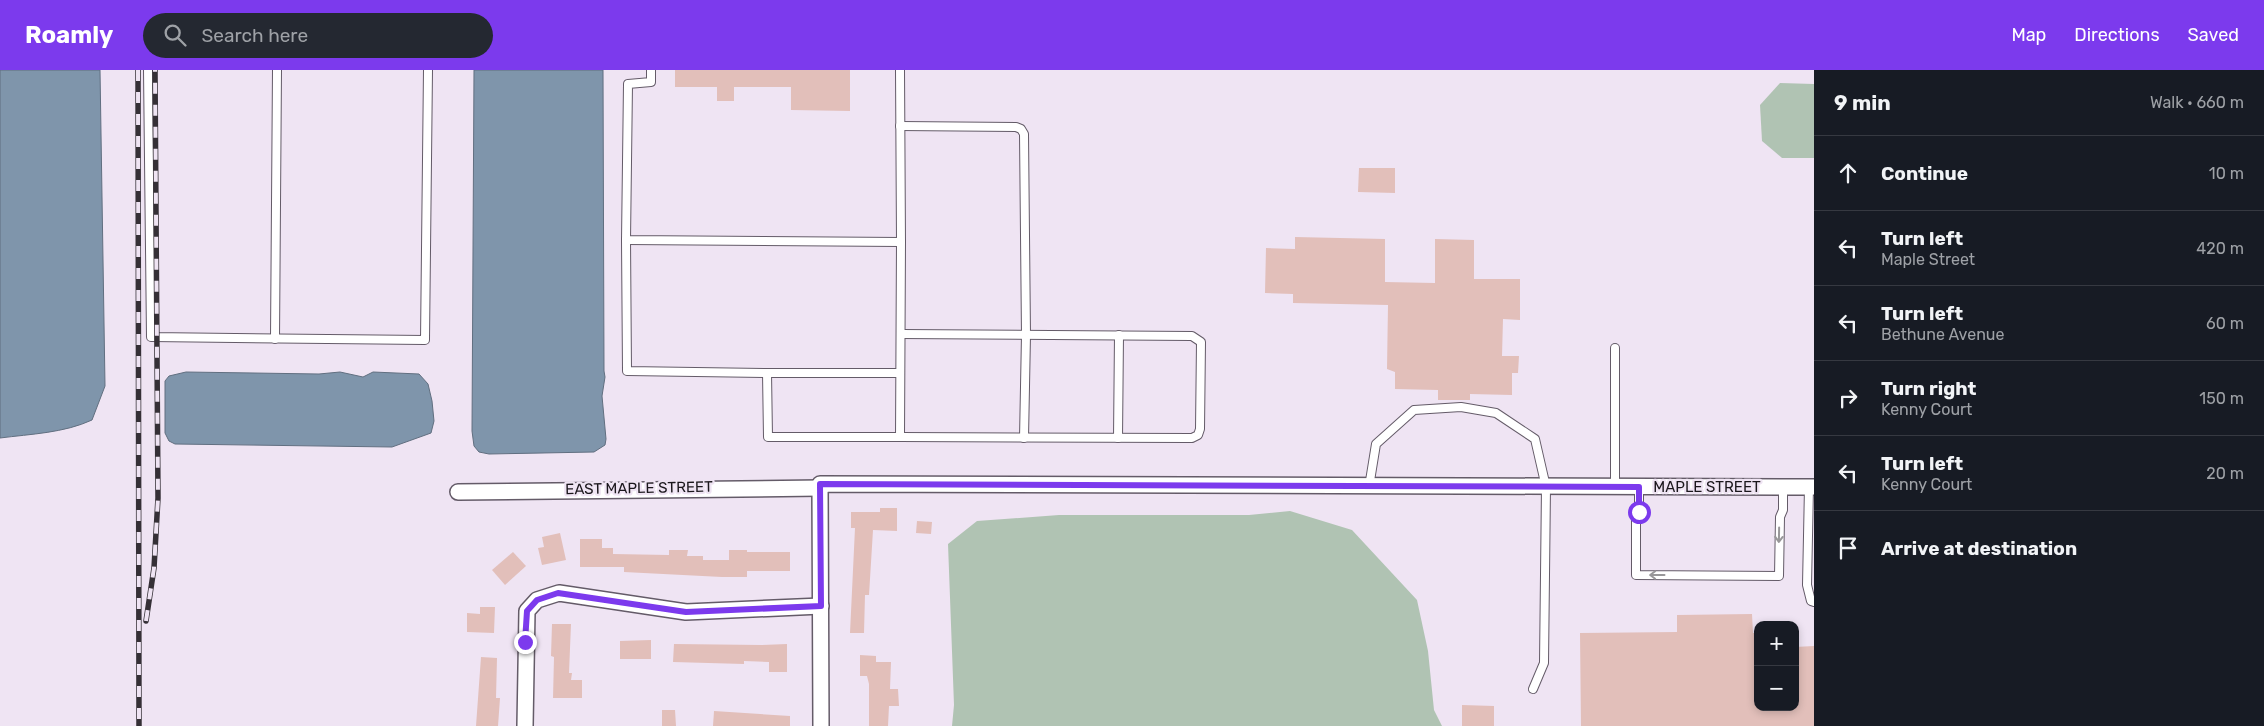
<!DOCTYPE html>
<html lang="en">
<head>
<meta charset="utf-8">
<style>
  :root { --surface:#171b24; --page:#242831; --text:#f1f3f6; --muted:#9ea1a6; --line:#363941; --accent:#7c3aed }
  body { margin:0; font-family:Rubik,sans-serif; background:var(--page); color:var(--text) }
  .controls { position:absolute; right:15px; bottom:15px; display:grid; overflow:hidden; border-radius:10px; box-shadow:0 2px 8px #0003 }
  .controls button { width:45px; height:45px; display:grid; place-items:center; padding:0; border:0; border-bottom:1px solid var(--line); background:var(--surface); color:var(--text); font:25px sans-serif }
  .stop { position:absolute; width:15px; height:15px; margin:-11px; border:4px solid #7c3aed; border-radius:50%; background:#fff }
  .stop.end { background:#7c3aed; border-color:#fff; box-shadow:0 1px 5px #0008 }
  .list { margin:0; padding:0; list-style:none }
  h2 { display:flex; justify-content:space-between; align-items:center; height:65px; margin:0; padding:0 20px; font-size:21px }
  h2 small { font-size:16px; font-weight:400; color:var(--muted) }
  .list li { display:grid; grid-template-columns:32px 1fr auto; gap:15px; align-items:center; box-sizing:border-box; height:75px; padding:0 20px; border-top:1px solid var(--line) }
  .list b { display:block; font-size:19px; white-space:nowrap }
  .list p { margin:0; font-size:16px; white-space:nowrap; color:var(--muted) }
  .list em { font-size:16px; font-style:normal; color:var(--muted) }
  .icon { flex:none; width:28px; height:28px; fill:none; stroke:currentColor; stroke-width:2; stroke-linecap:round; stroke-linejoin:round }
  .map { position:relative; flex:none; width:1814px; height:656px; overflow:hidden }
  header { display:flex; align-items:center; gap:30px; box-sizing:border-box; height:70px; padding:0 25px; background:var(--accent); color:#fff }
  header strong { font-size:24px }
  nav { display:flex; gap:28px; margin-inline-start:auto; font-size:18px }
  .search { width:350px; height:45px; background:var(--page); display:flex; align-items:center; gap:12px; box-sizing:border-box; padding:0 18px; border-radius:28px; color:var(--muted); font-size:19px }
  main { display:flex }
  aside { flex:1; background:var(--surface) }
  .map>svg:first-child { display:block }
</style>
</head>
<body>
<header>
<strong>Roamly</strong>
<div class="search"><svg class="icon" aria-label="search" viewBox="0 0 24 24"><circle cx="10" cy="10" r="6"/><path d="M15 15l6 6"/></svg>Search here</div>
<nav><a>Map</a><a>Directions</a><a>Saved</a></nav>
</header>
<main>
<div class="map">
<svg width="1814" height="656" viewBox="0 0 1814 656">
  <rect width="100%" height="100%" fill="#efe4f3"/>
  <!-- green -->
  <g fill="#b0c3b3">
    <path d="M1780,13L1814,14V88H1782L1762,71L1760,35Z"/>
    <path d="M1290,441L1352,460L1417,530L1428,581L1434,640L1442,656H952L954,635L948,474L977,451L1059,445H1249Z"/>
  </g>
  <!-- water -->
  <g fill="#7f95ab" stroke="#616f80">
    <path d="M0,0H100L105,316L92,350C64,363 31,364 0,368Z"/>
    <path d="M474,0H603L604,301L605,307L602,326L606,369L605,375L594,382L489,384L479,382L474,376L472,361Z"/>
    <path d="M186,302L319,304L340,302L363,307L373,302L419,304L428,314L432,331L434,351L431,363L392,377L175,374L169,371L165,363V311L169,306Z"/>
  </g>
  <!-- building -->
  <g fill="#e2bfba">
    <path d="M675,0H850V41L791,40V17H734V31H717V17H675Z"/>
    <path d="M1359,98H1395V123L1358,122Z"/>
    <path d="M1295,167L1385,169V212L1435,213V169L1474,170V209H1520V250L1503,249L1502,286H1519L1518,303H1512V325L1470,324V330H1438V320L1395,319V302L1387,299L1388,235L1293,233V224L1265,223L1266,178L1295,179Z"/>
    <path d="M880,438H897V461L873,460L869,525H865L864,563H850L855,458H851V442H880Z"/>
    <path d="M917,451L932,452L931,464L916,463Z"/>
    <path d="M560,463L566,490L542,495L538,478L544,477L542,467Z"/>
    <path d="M580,469H602V478H613V484L669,485V480H688L687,486H703V490H729V480H747V482H790V501H747V507H722L624,502V497H580Z"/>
    <path d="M513,482L526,496L505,515L492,500Z"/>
    <path d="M480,537H495L494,563L467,562V543L480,544Z"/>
    <path d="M1752,544L1753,563H1758V637H1795V577L1814,576V656H1581L1580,563L1677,562V545Z"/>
    <path d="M552,554H571L569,603H572L571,610H582V628H553L554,587L551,586Z"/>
    <path d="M651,570V589H620V571Z"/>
    <path d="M674,574L762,575L787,574V602H769V592L744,591V594L673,592Z"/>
    <path d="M860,585L876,586V592H891L890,619H898L899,636H889L888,656H869V614L867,606H860Z"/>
    <path d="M481,587L497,588L496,628H500L498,656H476Z"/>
    <path d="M1462,635L1494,636V656H1462Z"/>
    <path d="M662,640H675L676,656H662Z"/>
    <path d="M714,641L790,646V656H713Z"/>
  </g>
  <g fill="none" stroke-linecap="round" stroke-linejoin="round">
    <!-- lane casing -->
    <g stroke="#645b68" stroke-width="10">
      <g id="lane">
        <path d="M148,0L151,267L425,270L428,0"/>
        <path d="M651,0V12L628,14L626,170L901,172L900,0"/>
        <path d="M900,56L1016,57L1021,59L1024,64L1026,265L1024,368"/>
        <path d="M626,170L627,301L767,303"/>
        <path d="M275,269L277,0"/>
        <path d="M1615,278V417"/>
        <path d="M900,303H767L768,367H900L901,172"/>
        <path d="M900,367L1192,368L1198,365L1200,359L1201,272L1192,266L901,264"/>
        <path d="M1118,368L1119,265"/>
        <path d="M1369,417L1376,374L1414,340L1461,337L1496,343L1535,369L1546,417L1544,593L1533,619"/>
        <path d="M1639,417V442L1636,449V505L1779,506L1780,447L1783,440V417"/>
        <path d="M1809,417L1807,515L1811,531L1814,532"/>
      </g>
    </g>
    <!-- street casing -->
    <g stroke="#645b68" stroke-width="18">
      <g id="street">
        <path d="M458,422L821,418"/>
        <path d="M525,656L527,541L537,530L559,523L686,542L821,536"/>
        <path d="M821,656L820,414L1814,417"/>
      </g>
    </g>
    <!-- lane -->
    <use href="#lane" stroke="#fff" stroke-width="8"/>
    <!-- street -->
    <use href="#street" stroke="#fff" stroke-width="15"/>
    <!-- rail casing -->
    <g stroke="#353036" stroke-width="5.5">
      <g id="rail">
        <path d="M138,0L139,656"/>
        <path d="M146,551L154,498L158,428L155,0"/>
      </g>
    </g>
    <!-- rail -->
    <use href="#rail" stroke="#efe4f3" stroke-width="4" stroke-dasharray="11" stroke-linecap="butt"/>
  </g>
  <!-- one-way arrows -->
  <defs><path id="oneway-shaft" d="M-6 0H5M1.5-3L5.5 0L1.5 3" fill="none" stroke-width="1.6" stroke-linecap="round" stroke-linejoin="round" transform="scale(1.25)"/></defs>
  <g stroke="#989799">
    <use href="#oneway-shaft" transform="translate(1779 465) rotate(91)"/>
    <use href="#oneway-shaft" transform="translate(1657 505) rotate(-180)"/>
  </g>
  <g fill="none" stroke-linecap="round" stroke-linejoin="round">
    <!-- route -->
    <path stroke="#7c3aed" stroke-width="6" d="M525,572L527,541L537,530L558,523L686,542L821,536L820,414L1639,417V442"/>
  </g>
  <g text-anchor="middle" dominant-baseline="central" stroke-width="4.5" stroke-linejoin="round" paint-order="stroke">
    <!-- street labels -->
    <g font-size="15" fill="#1b171c" stroke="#efe4f3">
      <text x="1707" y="417">MAPLE STREET</text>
      <text transform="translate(639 418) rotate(-1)">EAST MAPLE STREET</text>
    </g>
  </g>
</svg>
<div class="controls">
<button>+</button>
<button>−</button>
</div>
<div class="stop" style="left:1639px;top:442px"></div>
<div class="stop end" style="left:525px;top:572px"></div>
</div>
<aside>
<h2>9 min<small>Walk · 660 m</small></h2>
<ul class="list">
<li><svg class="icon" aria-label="ahead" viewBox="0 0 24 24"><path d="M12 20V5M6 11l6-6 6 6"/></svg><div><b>Continue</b></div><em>10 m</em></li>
<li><svg class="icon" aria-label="left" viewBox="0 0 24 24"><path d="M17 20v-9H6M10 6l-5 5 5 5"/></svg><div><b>Turn left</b><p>Maple Street</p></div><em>420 m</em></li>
<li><svg class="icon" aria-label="left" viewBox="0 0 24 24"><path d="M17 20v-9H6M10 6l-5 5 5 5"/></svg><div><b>Turn left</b><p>Bethune Avenue</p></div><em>60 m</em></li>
<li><svg class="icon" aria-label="right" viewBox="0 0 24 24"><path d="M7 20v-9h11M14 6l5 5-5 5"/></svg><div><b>Turn right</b><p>Kenny Court</p></div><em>150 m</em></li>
<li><svg class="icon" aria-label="left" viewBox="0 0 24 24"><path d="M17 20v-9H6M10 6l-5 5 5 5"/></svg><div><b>Turn left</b><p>Kenny Court</p></div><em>20 m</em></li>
<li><svg class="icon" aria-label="arrive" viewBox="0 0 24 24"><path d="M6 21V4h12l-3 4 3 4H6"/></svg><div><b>Arrive at destination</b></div></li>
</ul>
</aside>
</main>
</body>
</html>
